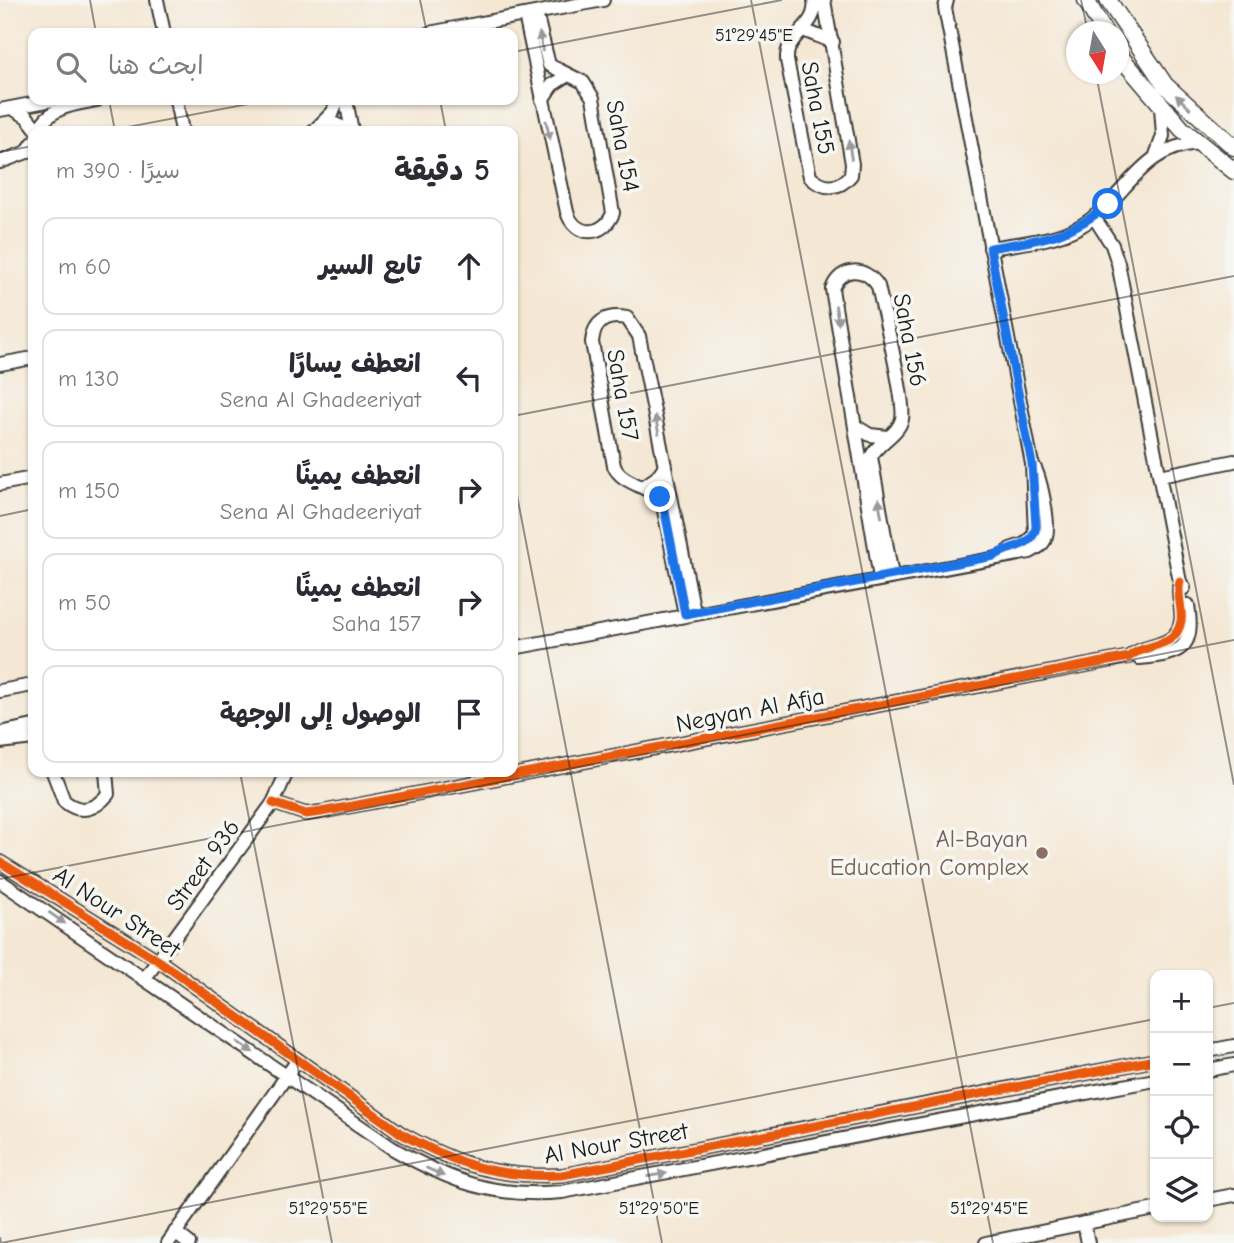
<!DOCTYPE html>
<html lang="ar">
<head>
<meta charset="utf-8">
<style>
  :root { --surface:#fff; --page:#f2f2f3; --text:#2b2b33; --muted:#7c7c81; --line:#e1e1e2 }
  body { margin:0; font-family:"Comic Neue","Playpen Sans Arabic",sans-serif; background:var(--page); color:var(--text); direction:rtl }
  .controls { position:absolute; right:21px; bottom:21px; display:grid; overflow:hidden; border-radius:14px; box-shadow:0 2px 5px #0004 }
  .controls button { width:63px; height:63px; display:grid; place-items:center; padding:0; border:0; border-bottom:2px solid var(--line); background:var(--surface); color:var(--text); font:35px sans-serif }
  .compass { position:absolute; left:1066px; top:21px; width:63px; height:63px; border-radius:50%; background:var(--surface); box-shadow:0 2px 5px #0004; rotate:169deg }
  .stop { position:absolute; width:21px; height:21px; margin:-16px; border:5px solid #1a73e8; border-radius:50%; background:#fff }
  .stop.end { background:#1a73e8; border-color:#fff; box-shadow:0 2px 7px #0008 }
  .list { margin:0; padding:0; list-style:none }
  h2 { display:flex; justify-content:space-between; align-items:center; height:91px; margin:0; padding:0 28px; font-size:30px }
  h2 small { font-size:23px; font-weight:400; color:var(--muted) }
  .list li { display:grid; grid-template-columns:46px 1fr auto; gap:21px; align-items:center; box-sizing:border-box; height:98px; margin:0 14px 14px; padding:0 14px; border:2px solid var(--line); border-radius:14px }
  .list b { display:block; font-size:26px; white-space:nowrap }
  .list p { margin:0; font-size:23px; white-space:nowrap; color:var(--muted) }
  .list em { font-size:23px; font-style:normal; color:var(--muted) }
  .icon { flex:none; width:38px; height:38px; fill:none; stroke:currentColor; stroke-width:2; stroke-linecap:round; stroke-linejoin:round }
  .map { position:relative; flex:none; width:1234px; height:1243px; overflow:hidden; direction:ltr }
  .search { position:absolute; background:var(--surface); box-shadow:0 2px 5px #0004; left:28px; top:28px; width:490px; height:77px; display:flex; align-items:center; gap:18px; box-sizing:border-box; padding:0 24px; border-radius:14px; color:var(--muted); font-size:26px }
  .panel { position:absolute; background:var(--surface); box-shadow:0 2px 5px #0004; left:28px; top:126px; width:490px; height:651px; border-radius:14px; direction:rtl }
  .map>svg:first-child { display:block }
</style>
</head>
<body>
<div class="map">
<svg width="1234" height="1243" viewBox="0 0 1234 1243">
  <rect width="100%" height="100%" fill="#f6f6f2"/>
  <filter id="ink" filterUnits="userSpaceOnUse"><feTurbulence type="fractalNoise" baseFrequency=".0143" numOctaves="2"/><feDisplacementMap in="SourceGraphic" scale="14" xChannelSelector="R" yChannelSelector="G"/><feConvolveMatrix kernelMatrix="1 2 1 2 8 2 1 2 1" color-interpolation-filters="sRGB"/></filter>
  <filter id="wash" filterUnits="userSpaceOnUse"><feTurbulence type="fractalNoise" baseFrequency=".00686" numOctaves="4" result="noise"/><feDisplacementMap in="SourceGraphic" scale="28" xChannelSelector="R" yChannelSelector="G"/><feGaussianBlur stdDeviation="1.57" result="paint"/><feColorMatrix in="noise" values="0 0 0 0 0 0 0 0 0 0 0 0 0 0 0 0 0 1.4 0 .05"/><feComposite in="paint" operator="in"/></filter>
  <g filter="url(#wash)">
    <rect width="100%" height="100%" fill="#f4e7d3"/>
  </g>
  <g filter="url(#ink)">
    <g fill="none" stroke-linecap="round" stroke-linejoin="round">
      <!-- minor casing -->
      <g stroke="#3c3a37" stroke-width="16">
        <g id="minor">
          <path d="M157,0L164,33"/>
          <path d="M814,0C819,28 785,33 787,60L810,177C824,190 839,190 851,175L852,164L824,0"/>
          <path d="M947,0L945,8L1032,464L1035,534L1025,544L1010,549"/>
          <path d="M525,15L567,212C575,238 604,237 613,213L593,98L583,82L549,65L536,13"/>
          <path d="M803,30L833,42"/>
          <path d="M429,33L603,0"/>
          <path d="M176,100L182,131"/>
          <path d="M346,100L352,131"/>
          <path d="M542,100L552,85L568,75"/>
          <path d="M12,108L27,117L38,131"/>
          <path d="M0,110L52,100"/>
          <path d="M326,120L351,131"/>
          <path d="M38,131C50,106 72,105 97,100"/>
          <path d="M314,131L333,112L337,100"/>
          <path d="M1156,155L1163,136L1161,107"/>
          <path d="M0,162L27,152L33,143"/>
          <path d="M1094,217L1112,245L1118,263L1180,582L1184,588"/>
          <path d="M990,248C1019,243 1053,241 1079,227C1127,200 1138,147 1199,143"/>
          <path d="M0,364L33,358"/>
          <path d="M855,426L870,435L888,437"/>
          <path d="M1160,476L1234,461"/>
          <path d="M0,484L33,478"/>
          <path d="M643,487L656,478L665,466"/>
          <path d="M880,578L832,289C841,266 865,266 878,286C883,310 906,401 902,419C898,435 878,442 871,457L892,576"/>
          <path d="M685,614L662,501C650,485 622,485 614,466L592,342C594,321 607,314 627,318L639,336L694,612"/>
          <path d="M513,648L1030,552C1037,548 1044,545 1046,536C1050,524 1040,472 1032,464"/>
          <path d="M1139,658C1181,654 1195,650 1188,605"/>
          <path d="M0,691L33,685"/>
          <path d="M0,733L33,726"/>
          <path d="M0,742L33,738"/>
          <path d="M53,772L64,801C81,815 96,809 108,794L106,772"/>
          <path d="M273,803L306,814L321,812L1129,657C1145,642 1176,650 1181,621C1183,608 1176,593 1180,582"/>
          <path d="M0,862L159,961L402,1134C458,1165 497,1178 562,1175L1155,1060"/>
          <path d="M0,881L392,1148C451,1182 494,1198 562,1192L1155,1080"/>
          <path d="M145,978L273,803L287,772"/>
          <path d="M1208,1051L1234,1046"/>
          <path d="M1208,1070L1234,1065"/>
          <path d="M1208,1200L1234,1195"/>
          <path d="M1084,1223L1088,1243"/>
          <path d="M175,1232L189,1243"/>
          <path d="M168,1243L298,1060"/>
          <path d="M986,1243L1155,1209"/>
        </g>
      </g>
      <!-- tertiary casing -->
      <g stroke="#3c3a37" stroke-width="19">
        <g id="tertiary">
          <path d="M1086,0L1104,32"/>
          <path d="M1108,0L1165,85L1234,147"/>
          <path d="M1118,54L1182,129L1234,171"/>
        </g>
      </g>
      <!-- minor -->
      <use href="#minor" stroke="#fff" stroke-width="12"/>
      <!-- tertiary -->
      <use href="#tertiary" stroke="#fff" stroke-width="16"/>
      <!-- cycleway casing -->
      <g stroke="#f6f6f2" stroke-width="13">
        <g id="cycleway">
          <path d="M273,803L306,814L321,812L1129,657C1145,642 1176,650 1181,621C1183,608 1176,593 1180,582"/>
          <path d="M0,862L159,961L402,1134C458,1165 497,1178 562,1175L1155,1060"/>
        </g>
      </g>
      <!-- cycleway -->
      <use href="#cycleway" stroke="#e8590c" stroke-width="9"/>
    </g>
    <!-- one-way arrows -->
    <defs><path id="oneway-solid" d="M-6-.8H1V-3.2L6.5 0L1 3.2V.8H-6Z" transform="scale(1.75)"/></defs>
    <g fill="#999">
      <use href="#oneway-solid" transform="translate(541 42) rotate(-100)"/>
      <use href="#oneway-solid" transform="translate(1183 102) rotate(-136)"/>
      <use href="#oneway-solid" transform="translate(548 130) rotate(78)"/>
      <use href="#oneway-solid" transform="translate(850 150) rotate(-99)"/>
      <use href="#oneway-solid" transform="translate(837 315) rotate(81)"/>
      <use href="#oneway-solid" transform="translate(657 425) rotate(-101)"/>
      <use href="#oneway-solid" transform="translate(880 508) rotate(-100)"/>
      <use href="#oneway-solid" transform="translate(57 918) rotate(35)"/>
      <use href="#oneway-solid" transform="translate(245 1047) rotate(34)"/>
      <use href="#oneway-solid" transform="translate(435 1172) rotate(25)"/>
      <use href="#oneway-solid" transform="translate(657 1175) rotate(-10)"/>
    </g>
  </g>
  <g fill="none" stroke-linecap="round" stroke-linejoin="round" filter="url(#ink)">
    <!-- route -->
    <path stroke="#1a73e8" stroke-width="9" d="M660,497L664,507L685,614L994,556C1009,545 1032,549 1036,527L1032,464L990,248C1037,240 1072,237 1108,204"/>
  </g>
  <!-- ticks -->
  <path fill="none" stroke="#1c1c1c" stroke-width="2" stroke-opacity="0.45" d="M90,0L96,33M420,0L427,33M751,0L993,1243M1081,0L1088,32M513,52L782,0M1096,74L1234,785M109,100L115,131M440,100L446,131M107,131L269,100M0,152L33,146M513,416L1234,276M513,475L662,1243M0,516L33,509M240,772L332,1243M0,879L1234,640M1208,1008L1234,1003M0,1237L1,1243M1,1243L1155,1019"/>
  <!-- markers -->
  <circle fill="#8d6e63" stroke="#f6f6f2" stroke-width="2.5" cx="1042" cy="853" r="7"/>
  <g text-anchor="middle" dominant-baseline="central" stroke-width="7" stroke-linejoin="round" paint-order="stroke">
    <!-- street labels -->
    <g font-size="24" fill="#1c1c1c" stroke="#f6f6f2">
      <text transform="translate(818 108) rotate(79)">Saha 155</text>
      <text transform="translate(623 146) rotate(79)">Saha 154</text>
      <text transform="translate(910 340) rotate(79)">Saha 156</text>
      <text transform="translate(623 395) rotate(80)">Saha 157</text>
      <text transform="translate(750 710) rotate(-11)">Negyan Al Afja</text>
      <text transform="translate(203 865) rotate(-54)">Street 936</text>
      <text transform="translate(117 912) rotate(33)">Al Nour Street</text>
      <text transform="translate(616 1143) rotate(-10)">Al Nour Street</text>
    </g>
    <!-- education labels -->
    <g font-size="24" fill="#785e54" stroke="#f6f6f2" text-anchor="end">
      <text x="1028" y="839">Al-Bayan<tspan x="1028" dy="28">Education Complex</tspan></text>
    </g>
  </g>
  <g font-size="18" text-anchor="middle" fill="#1c1c1c" stroke="#f6f6f2" stroke-width="7" stroke-linejoin="round" paint-order="stroke">
    <text x="754" y="41">51°29'45"E</text>
    <text x="328" y="1214">51°29'55"E</text>
    <text x="659" y="1214">51°29'50"E</text>
    <text x="989" y="1214">51°29'45"E</text>
  </g>
</svg>
<div class="controls">
<button>+</button>
<button>−</button>
<button><svg class="icon" aria-label="locate" viewBox="0 0 24 24"><circle cx="12" cy="12" r="6"/><path d="M12 2v4M12 18v4M2 12h4M18 12h4"/></svg></button>
<button><svg class="icon" aria-label="layers" viewBox="0 0 24 24"><path d="M12 4l9 5-9 5-9-5zM3 14l9 5 9-5"/></svg></button>
</div>
<svg class="compass" viewBox="-18 -18 36 36"><path d="M0-13l5 13h-10z" fill="#e53935"/><path d="M0 13l5-13h-10z" fill="#7c7c81"/></svg>
<div class="stop" style="left:1108px;top:204px"></div>
<div class="stop end" style="left:660px;top:497px"></div>
<div class="search"><svg class="icon" aria-label="search" viewBox="0 0 24 24"><circle cx="10" cy="10" r="6"/><path d="M15 15l6 6"/></svg>ابحث هنا</div>
<section class="panel">
<h2>5 دقيقة<small>سيرًا · 390 m</small></h2>
<ul class="list">
<li><svg class="icon" aria-label="ahead" viewBox="0 0 24 24"><path d="M12 20V5M6 11l6-6 6 6"/></svg><div><b>تابع السير</b></div><em>60 m</em></li>
<li><svg class="icon" aria-label="left" viewBox="0 0 24 24"><path d="M17 20v-9H6M10 6l-5 5 5 5"/></svg><div><b>انعطف يسارًا</b><p>Sena Al Ghadeeriyat</p></div><em>130 m</em></li>
<li><svg class="icon" aria-label="right" viewBox="0 0 24 24"><path d="M7 20v-9h11M14 6l5 5-5 5"/></svg><div><b>انعطف يمينًا</b><p>Sena Al Ghadeeriyat</p></div><em>150 m</em></li>
<li><svg class="icon" aria-label="right" viewBox="0 0 24 24"><path d="M7 20v-9h11M14 6l5 5-5 5"/></svg><div><b>انعطف يمينًا</b><p>Saha 157</p></div><em>50 m</em></li>
<li><svg class="icon" aria-label="arrive" viewBox="0 0 24 24"><path d="M6 21V4h12l-3 4 3 4H6"/></svg><div><b>الوصول إلى الوجهة</b></div></li>
</ul>
</section>
</div>
</body>
</html>
